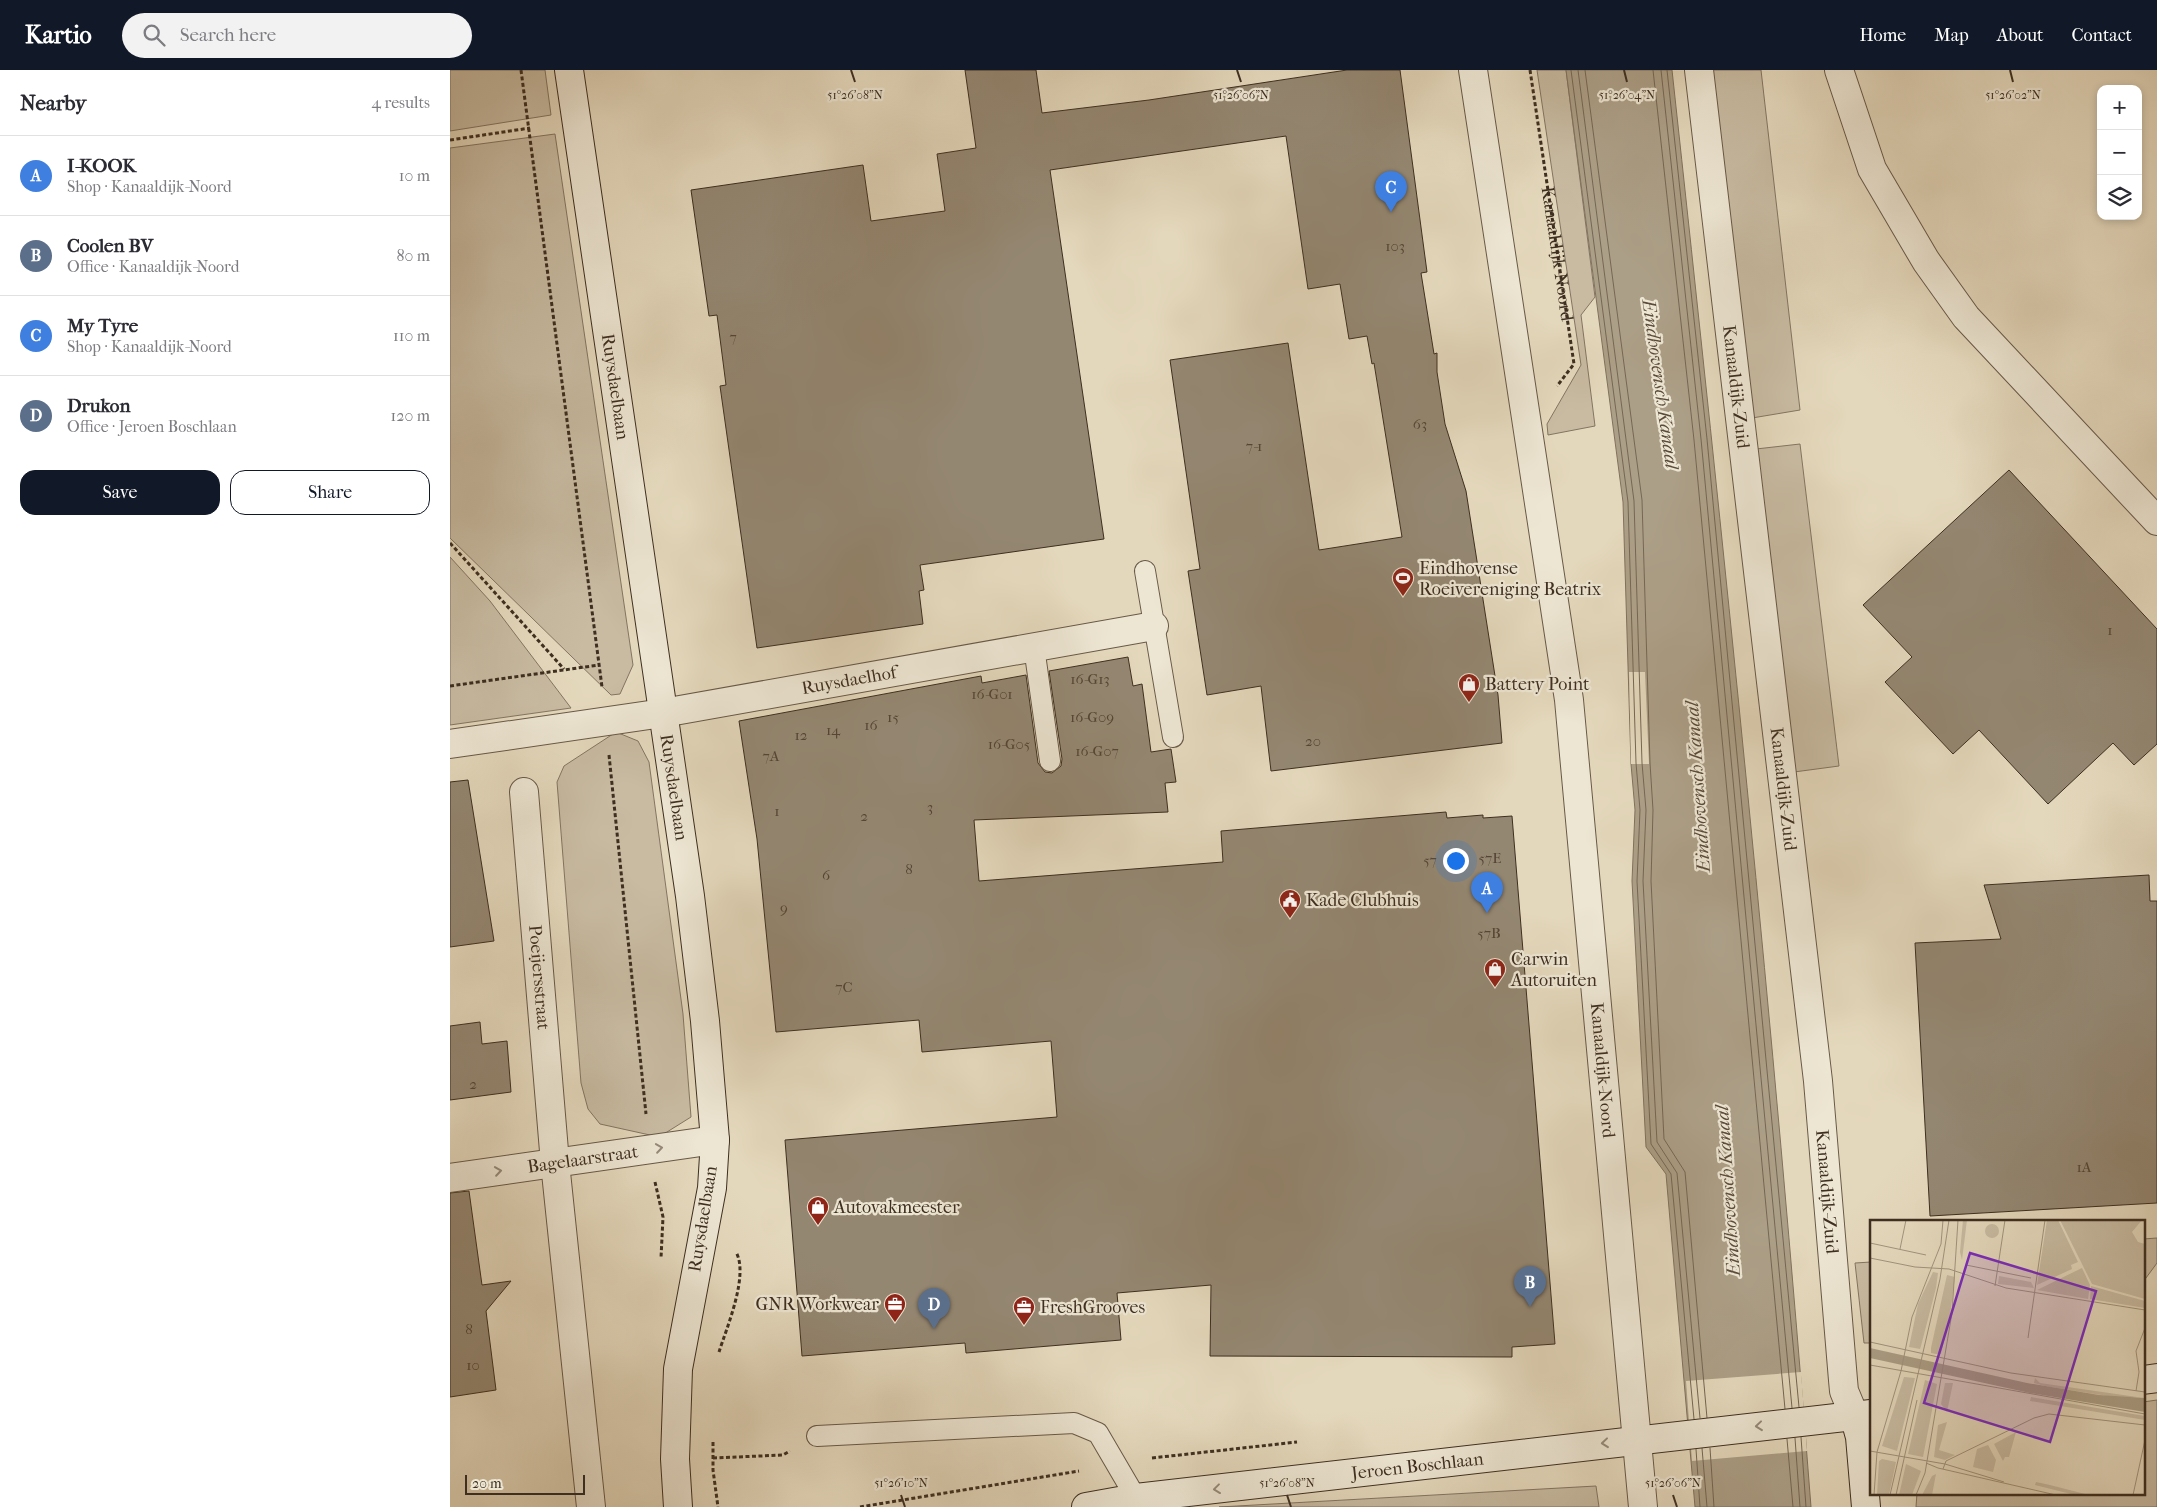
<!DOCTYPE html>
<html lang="en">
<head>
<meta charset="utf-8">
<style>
  :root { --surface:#fff; --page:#f2f2f3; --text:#2b2b33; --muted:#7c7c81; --line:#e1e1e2; --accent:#111827 }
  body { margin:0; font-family:"IM FELL French Canon",serif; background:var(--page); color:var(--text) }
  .controls { position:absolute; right:15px; top:15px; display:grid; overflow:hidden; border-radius:10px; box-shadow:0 2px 8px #0003 }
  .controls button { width:45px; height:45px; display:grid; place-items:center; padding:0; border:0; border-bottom:1px solid var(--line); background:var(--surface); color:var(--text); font:25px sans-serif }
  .scale { position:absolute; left:15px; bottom:12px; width:120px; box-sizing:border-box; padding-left:5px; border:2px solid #3e2f21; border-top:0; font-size:14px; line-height:18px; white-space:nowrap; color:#3e2f21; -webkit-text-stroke:4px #ede6d3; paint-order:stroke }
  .you { position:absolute; left:1005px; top:790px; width:18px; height:18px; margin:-12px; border:4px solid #fff; border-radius:50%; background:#1a73e8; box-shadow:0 0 0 8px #1a73e833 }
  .badge { display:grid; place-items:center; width:32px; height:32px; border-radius:50%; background:var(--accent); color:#fff; font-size:16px; font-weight:700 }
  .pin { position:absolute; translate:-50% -41px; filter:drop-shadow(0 1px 2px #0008) }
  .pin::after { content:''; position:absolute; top:26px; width:18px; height:15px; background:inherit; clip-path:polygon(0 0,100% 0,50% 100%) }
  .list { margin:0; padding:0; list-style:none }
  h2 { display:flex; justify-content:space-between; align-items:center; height:65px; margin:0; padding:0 20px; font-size:21px }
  h2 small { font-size:16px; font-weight:400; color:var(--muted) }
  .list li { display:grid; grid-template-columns:32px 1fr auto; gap:15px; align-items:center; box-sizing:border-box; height:80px; padding:0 20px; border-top:1px solid var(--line) }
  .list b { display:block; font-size:19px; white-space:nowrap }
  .list p { margin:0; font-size:16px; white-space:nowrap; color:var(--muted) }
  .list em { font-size:16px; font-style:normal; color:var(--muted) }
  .actions { display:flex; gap:10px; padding:15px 20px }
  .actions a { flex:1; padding:11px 0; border:1px solid var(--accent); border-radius:15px; text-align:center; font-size:18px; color:var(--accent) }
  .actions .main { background:var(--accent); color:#fff }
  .icon { flex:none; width:28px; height:28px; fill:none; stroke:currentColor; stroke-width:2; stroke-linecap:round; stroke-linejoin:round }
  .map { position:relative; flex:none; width:1707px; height:1437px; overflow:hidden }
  header { display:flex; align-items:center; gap:30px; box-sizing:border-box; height:70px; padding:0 25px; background:var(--accent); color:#fff }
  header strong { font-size:24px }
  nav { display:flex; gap:28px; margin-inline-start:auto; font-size:18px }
  .search { width:350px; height:45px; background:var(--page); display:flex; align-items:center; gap:12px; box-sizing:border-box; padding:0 18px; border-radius:28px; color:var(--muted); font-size:19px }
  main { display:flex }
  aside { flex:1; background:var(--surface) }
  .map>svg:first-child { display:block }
</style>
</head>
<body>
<header>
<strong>Kartio</strong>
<div class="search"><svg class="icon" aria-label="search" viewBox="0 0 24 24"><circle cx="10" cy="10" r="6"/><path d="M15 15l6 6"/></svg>Search here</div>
<nav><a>Home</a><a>Map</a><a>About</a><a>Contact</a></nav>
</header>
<main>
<aside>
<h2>Nearby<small>4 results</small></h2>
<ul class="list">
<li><span class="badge" style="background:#3f7fe0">A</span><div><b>I-KOOK</b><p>Shop · Kanaaldijk-Noord</p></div><em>10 m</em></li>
<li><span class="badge" style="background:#5c6f8a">B</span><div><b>Coolen BV</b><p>Office · Kanaaldijk-Noord</p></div><em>80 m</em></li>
<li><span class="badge" style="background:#3f7fe0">C</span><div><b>My Tyre</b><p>Shop · Kanaaldijk-Noord</p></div><em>110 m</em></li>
<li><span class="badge" style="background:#5c6f8a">D</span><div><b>Drukon</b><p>Office · Jeroen Boschlaan</p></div><em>120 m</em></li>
</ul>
<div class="actions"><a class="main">Save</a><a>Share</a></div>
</aside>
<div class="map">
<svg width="1707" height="1437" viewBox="0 0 1707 1437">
  <rect width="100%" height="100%" fill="#e4d8bc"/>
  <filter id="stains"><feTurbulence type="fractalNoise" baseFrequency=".004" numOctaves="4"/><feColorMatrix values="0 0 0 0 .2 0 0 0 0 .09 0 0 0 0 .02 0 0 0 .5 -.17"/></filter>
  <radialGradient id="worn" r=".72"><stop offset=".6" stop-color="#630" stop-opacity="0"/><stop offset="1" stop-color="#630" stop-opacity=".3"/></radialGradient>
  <!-- green -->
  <g fill="#c8bba2" stroke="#837562">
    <path d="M0,0H95L101,45L0,61Z"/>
    <path d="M1087,0H1116L1145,227L1131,245L1145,356L1098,365L1097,354L1131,295Z"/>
    <path d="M1263,0H1311L1350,340L1302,348Z"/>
    <path d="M105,64L183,595L170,624L161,625L0,468V78Z"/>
    <path d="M1350,374L1389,696L1344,702L1306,379Z"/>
    <path d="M0,487L40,531L121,638L0,655Z"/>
    <path d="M166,662L188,671L199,692L233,944L241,1047L209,1067L150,1054L138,1039L131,1013L107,712L114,696Z"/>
    <path d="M1707,1168V1193L1693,1212V1169Z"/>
    <path d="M1421,1192V1273H1414L1405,1193Z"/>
    <path d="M1707,1330V1437H1466L1467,1423H1693V1332Z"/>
    <path d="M1146,1416L1149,1437H769Z"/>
  </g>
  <!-- water -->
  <path fill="#ac9f87" stroke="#80725e" d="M1116,0H1222C1274,478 1324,957 1361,1437H1245L1216,1104L1196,1077L1182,811L1185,740L1181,694L1173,432Z"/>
  <!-- pier -->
  <g fill="#e4d8bc">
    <path d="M1179,602H1195L1199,694H1181Z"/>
    <path d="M1351,1302L1357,1381L1242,1391L1236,1311Z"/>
  </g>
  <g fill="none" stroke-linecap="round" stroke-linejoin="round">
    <!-- shore -->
    <g stroke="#756754" stroke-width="1">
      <path d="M1121,0L1178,432L1186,693L1190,740L1187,811L1201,1074L1221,1104L1244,1349"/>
      <path d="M1128,0L1184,431L1192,693L1196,740L1193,811L1207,1072L1227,1103L1250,1348"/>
      <path d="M1135,0L1192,430L1200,693L1203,740L1201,811L1214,1069L1235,1102L1257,1348"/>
      <path d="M1203,0L1244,370L1335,1339"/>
      <path d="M1211,0L1251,369L1342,1338"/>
      <path d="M1217,0L1257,369L1349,1337"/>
      <path d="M1351,1367L1356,1437"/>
      <path d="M1345,1368L1350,1437"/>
      <path d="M1337,1369L1343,1437"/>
      <path d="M1252,1378L1257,1437"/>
      <path d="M1260,1378L1264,1437"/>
      <path d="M1246,1379L1250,1437"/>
    </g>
  </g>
  <!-- building -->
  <g fill="#948772" stroke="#3e2f21">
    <path d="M515,0H586L592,43L699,30L897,0H950L977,202L971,203L984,284L987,283V302L995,354L1016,421L1048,625L1052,673L821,701L811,616L757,625L738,501L750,499L720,290L838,273L869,480L952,467L924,293L922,294L917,266L899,269L890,214L858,219L836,66L600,100L654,469L470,495L474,520L469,521L473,554L307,578L270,316L276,315L267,245L259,246L241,120L413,95L421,151L495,141L487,84L526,78Z"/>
    <path d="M1559,400L1707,559V674L1684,695L1663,673L1598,734L1529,660L1503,684L1435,612L1462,587L1413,535Z"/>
    <path d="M678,587L683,616L692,614L701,682L721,679L726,712L715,713L718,742L524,750L529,811L773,792L771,761L996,742L997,748L1033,745V748L1062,746L1105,1274L1062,1277V1287L760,1286L761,1215L667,1223L671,1270L516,1283L515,1273L352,1286L335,1070L607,1047L601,971L472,982L469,950L326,962L307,769L289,651L531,606L532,613L576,605L588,693L595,702L602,703L611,696L612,689L599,601Z"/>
    <path d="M18,710L44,871L0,877V712Z"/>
    <path d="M1699,805L1700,831H1707V1133L1480,1146L1465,873L1551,869L1534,815Z"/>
    <path d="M30,952L32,974L57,971L61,1022L0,1030V956Z"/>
    <path d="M19,1121L32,1215L61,1211L36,1241L46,1320L0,1327V1123Z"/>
  </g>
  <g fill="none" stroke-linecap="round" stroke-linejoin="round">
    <!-- lane casing -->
    <g stroke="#685948" stroke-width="22">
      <g id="lane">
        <path d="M695,501L723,667"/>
        <path d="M584,577L600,691"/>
        <path d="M367,1366L624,1353L648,1363L686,1428"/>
      </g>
    </g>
    <!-- street casing -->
    <g stroke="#685948" stroke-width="30">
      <g id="street">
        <path id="s2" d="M1023,0L1119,630L1193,1437"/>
        <path id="s3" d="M1249,0L1368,1011L1393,1310L1394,1321L1404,1345"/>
        <path d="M1389,0L1422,99L1476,191L1516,247L1707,451"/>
        <path id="s4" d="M0,674L213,643L704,556"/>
        <path id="s5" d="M74,722L105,1093L141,1437"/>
        <path id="s6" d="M0,1108L265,1070"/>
      </g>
    </g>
    <!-- secondary casing -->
    <g stroke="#3e2f21" stroke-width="30">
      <g id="secondary">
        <path id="s7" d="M119,0L240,826L255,951L265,1070L262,1118L228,1299L225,1389L228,1437"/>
        <path d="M1693,1310L1707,1308"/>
        <path d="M1404,1345L1410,1367L1416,1437"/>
        <path id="s8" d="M636,1437L686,1428L1421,1344"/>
      </g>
    </g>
    <!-- path -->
    <g stroke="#3e2f21" stroke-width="3" stroke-dasharray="4 2.5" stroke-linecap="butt">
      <path d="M71,0L152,617"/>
      <path id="s1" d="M1080,0L1124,294L1107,316"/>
      <path d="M0,70L80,58"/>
      <path d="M0,473L114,599"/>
      <path d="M0,616L149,595"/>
      <path d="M159,685L196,1044"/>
      <path d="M205,1112L213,1147L211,1188"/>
      <path d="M269,1282C277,1257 299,1205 286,1182"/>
      <path d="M263,1372V1400L268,1437"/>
      <path d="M263,1388L333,1385L340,1381"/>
      <path d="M702,1388L847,1372"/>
      <path d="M410,1437L629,1401"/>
    </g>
    <!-- lane -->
    <use href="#lane" stroke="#ede6d3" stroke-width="20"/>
    <!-- street -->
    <use href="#street" stroke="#ede6d3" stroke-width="28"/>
    <!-- secondary -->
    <use href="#secondary" stroke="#ede6d3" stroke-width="28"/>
  </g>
  <!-- one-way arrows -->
  <defs><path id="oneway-chevron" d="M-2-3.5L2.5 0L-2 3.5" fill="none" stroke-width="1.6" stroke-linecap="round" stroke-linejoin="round" transform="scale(1.25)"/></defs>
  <g stroke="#968a7a">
    <use href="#oneway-chevron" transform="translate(209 1078) rotate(-8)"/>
    <use href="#oneway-chevron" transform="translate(48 1101) rotate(-8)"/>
    <use href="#oneway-chevron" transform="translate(1309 1356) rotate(174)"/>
    <use href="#oneway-chevron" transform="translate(1155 1373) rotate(174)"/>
    <use href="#oneway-chevron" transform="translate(767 1419) rotate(173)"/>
  </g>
  <!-- ticks -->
  <path fill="none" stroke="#3e2f21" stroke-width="2" d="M401,0L405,12M787,0L791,12M1174,0L1177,12M1560,0L1563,12M451,1425L455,1437M837,1425L841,1437M1223,1425L1227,1437"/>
  <!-- icons -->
  <defs>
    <g id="stadium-pin" transform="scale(1.125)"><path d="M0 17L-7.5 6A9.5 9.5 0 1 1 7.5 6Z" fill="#8f2418" stroke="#ede6d3"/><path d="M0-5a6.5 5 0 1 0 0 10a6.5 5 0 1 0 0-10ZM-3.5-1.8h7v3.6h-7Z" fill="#fff"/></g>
    <g id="shop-pin" transform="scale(1.125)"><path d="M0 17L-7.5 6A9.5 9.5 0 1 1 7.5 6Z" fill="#8f2418" stroke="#ede6d3"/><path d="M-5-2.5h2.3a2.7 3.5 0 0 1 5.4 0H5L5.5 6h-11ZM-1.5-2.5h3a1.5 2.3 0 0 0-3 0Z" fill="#fff"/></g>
    <g id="civic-pin" transform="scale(1.125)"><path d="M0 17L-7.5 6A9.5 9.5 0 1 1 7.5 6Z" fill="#8f2418" stroke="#ede6d3"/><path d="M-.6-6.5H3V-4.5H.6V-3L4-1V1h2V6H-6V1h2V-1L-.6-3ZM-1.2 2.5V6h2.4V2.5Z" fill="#fff"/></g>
    <g id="office-pin" transform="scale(1.125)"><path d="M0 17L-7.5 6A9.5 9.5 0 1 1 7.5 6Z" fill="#8f2418" stroke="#ede6d3"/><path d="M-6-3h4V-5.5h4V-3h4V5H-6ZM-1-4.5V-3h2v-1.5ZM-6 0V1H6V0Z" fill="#fff"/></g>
  </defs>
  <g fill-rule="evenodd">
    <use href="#stadium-pin" x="953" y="508"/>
    <use href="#shop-pin" x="1019" y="614"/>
    <use href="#civic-pin" x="840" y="830"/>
    <use href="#shop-pin" x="1045" y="899"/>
    <use href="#shop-pin" x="368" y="1137"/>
    <use href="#office-pin" x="445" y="1234"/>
    <use href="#office-pin" x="574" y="1237"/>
  </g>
  <g text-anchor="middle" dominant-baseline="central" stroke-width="4.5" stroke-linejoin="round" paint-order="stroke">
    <!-- number labels -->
    <g font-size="15" fill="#544535">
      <text x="945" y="176">103</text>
      <text x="283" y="267">7</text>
      <text x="970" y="354">63</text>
      <text x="804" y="376">7-1</text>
      <text x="1660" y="560">1</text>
      <text x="640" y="609">16-G13</text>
      <text x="542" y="624">16-G01</text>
      <text x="443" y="647">15</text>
      <text x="642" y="647">16-G09</text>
      <text x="421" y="655">16</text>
      <text x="383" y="660">14</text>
      <text x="351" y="665">12</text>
      <text x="863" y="671">20</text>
      <text x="559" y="674">16-G05</text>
      <text x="647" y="681">16-G07</text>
      <text x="321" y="686">7A</text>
      <text x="480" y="737">3</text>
      <text x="327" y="741">1</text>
      <text x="414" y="746">2</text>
      <text x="1040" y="788">57E</text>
      <text x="980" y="790">57</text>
      <text x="459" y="799">8</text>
      <text x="376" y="805">6</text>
      <text x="334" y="838">9</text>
      <text x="1039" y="863">57B</text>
      <text x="394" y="917">7C</text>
      <text x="23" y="1014">2</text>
      <text x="1634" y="1097">1A</text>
      <text x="19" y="1259">8</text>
      <text x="23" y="1295">10</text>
    </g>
    <!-- street labels -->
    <g font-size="18" fill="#3e2f21" stroke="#ede6d3">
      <text stroke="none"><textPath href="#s1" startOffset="186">Kanaaldijk-Noord</textPath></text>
      <text stroke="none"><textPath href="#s7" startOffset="320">Ruysdaelbaan</textPath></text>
      <text stroke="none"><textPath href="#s3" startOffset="319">Kanaaldijk-Zuid</textPath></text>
      <text stroke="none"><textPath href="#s4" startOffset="404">Ruysdaelhof</textPath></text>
      <text stroke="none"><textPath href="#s7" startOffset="725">Ruysdaelbaan</textPath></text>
      <text stroke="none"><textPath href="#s3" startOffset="724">Kanaaldijk-Zuid</textPath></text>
      <text stroke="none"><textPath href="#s5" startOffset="186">Poeijersstraat</textPath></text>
      <text stroke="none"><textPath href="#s2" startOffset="1009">Kanaaldijk-Noord</textPath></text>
      <text stroke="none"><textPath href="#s6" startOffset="134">Bagelaarstraat</textPath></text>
      <text stroke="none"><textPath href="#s3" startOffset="1129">Kanaaldijk-Zuid</textPath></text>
      <text transform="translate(253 1149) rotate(-81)">Ruysdaelbaan</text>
      <text stroke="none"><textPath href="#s8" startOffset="334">Jeroen Boschlaan</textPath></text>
    </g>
    <!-- poi labels -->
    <g font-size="18" fill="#3e2f21" stroke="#ede6d3" text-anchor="start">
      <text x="969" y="498">Eindhovense<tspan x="969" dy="21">Roeivereniging Beatrix</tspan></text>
      <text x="1035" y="614">Battery Point</text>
      <text x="856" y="830">Kade Clubhuis</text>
      <text x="1061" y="889">Carwin<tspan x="1061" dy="21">Autoruiten</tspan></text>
      <text x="384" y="1137">Autovakmeester</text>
      <text x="429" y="1234" text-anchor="end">GNR Workwear</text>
      <text x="590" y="1237">FreshGrooves</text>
    </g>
    <!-- water labels -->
    <g font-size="19" font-style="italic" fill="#5a4b3a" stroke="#ede6d3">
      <text transform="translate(1210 314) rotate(82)">Eindhovensch Kanaal</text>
      <text transform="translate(1248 717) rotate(-94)">Eindhovensch Kanaal</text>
      <text transform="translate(1278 1121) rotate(-94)">Eindhovensch Kanaal</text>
    </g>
  </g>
  <!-- overview -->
  <g transform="translate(1420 1150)">
    <rect width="275" height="275" fill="#e4d8bc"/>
    <path d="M93,0H97L92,40L90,32ZM177,0H188L208,42L201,45L202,49L167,65ZM190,0H272L262,12L268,22L275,24V79L222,64ZM115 11a7 7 0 1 1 14 0a7 7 0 1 1-14 0ZM212,48L220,65L218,79L167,70ZM63,52L68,53L66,68L51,126L50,129L39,127L48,84ZM77,55L85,57L80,96L71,134H66L61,133V128ZM129,56L161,62L164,68L128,64ZM221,66L275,81V88L220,79ZM34,157L45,158L27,231L12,226ZM165,158L170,163L267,177L250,178L175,166L164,163ZM55,160L67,164L53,237L38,234ZM75,163H83L77,192L71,184ZM161,177L275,196V200L160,181ZM77,202L69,230L85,235L75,240L64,237L68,205ZM146,212L139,237H135L133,241L124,224ZM118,225L126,240L123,252L103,247L107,229ZM12,239L26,242L19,275H7L9,241ZM36,244L51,251L42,275H29ZM66,254L62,275H52L62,256ZM166,262L180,265L219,275H205L165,265Z" fill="#c8bba2"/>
    <path d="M0,128L157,163L229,175L275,178V192L160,173L0,138Z" fill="#ac9f87"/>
    <path fill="none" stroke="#a2947e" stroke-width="1" d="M0,23L56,35M30,29L36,0M0,38L45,47L79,49L136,68L275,90M96,45L161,58M125,66L135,0M158,118L175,0M0,122L141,153L275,172M0,145L275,194M266,171L269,152L266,131L275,108M0,231L75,244L134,262M56,243L68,248L186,275M73,249L76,241L164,198L179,194L275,205M4,275L7,232L31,151L42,97L71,24L73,0M20,275L70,59L79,0M26,275L47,180M46,275L55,253L82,93L88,0M263,275L275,220"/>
    <path fill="#7b2cbf" fill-opacity="0.15" stroke="#7b2cbf" stroke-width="2.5" d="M100,33L226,71L180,222L54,183Z"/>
    <rect width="275" height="275" fill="none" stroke="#3e2f21" stroke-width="2.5"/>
  </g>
  <g font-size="12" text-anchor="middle" fill="#3e2f21" stroke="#ede6d3" stroke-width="4.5" stroke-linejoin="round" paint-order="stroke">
    <text x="405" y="29">51°26'08"N</text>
    <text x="791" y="29">51°26'06"N</text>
    <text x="1177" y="29">51°26'04"N</text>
    <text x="1563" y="29">51°26'02"N</text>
    <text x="451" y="1417">51°26'10"N</text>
    <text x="837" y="1417">51°26'08"N</text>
    <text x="1223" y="1417">51°26'06"N</text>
  </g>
  <rect width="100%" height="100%" filter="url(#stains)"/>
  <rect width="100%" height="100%" fill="url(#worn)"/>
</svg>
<div class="controls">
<button>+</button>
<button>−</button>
<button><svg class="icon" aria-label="layers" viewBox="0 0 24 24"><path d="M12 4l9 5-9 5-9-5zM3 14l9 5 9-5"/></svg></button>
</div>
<div class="scale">20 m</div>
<div class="you"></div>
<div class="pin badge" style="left:1037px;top:843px;background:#3f7fe0">A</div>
<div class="pin badge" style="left:1080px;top:1237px;background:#5c6f8a">B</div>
<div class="pin badge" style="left:941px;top:142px;background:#3f7fe0">C</div>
<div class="pin badge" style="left:484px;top:1259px;background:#5c6f8a">D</div>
</div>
</main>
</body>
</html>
